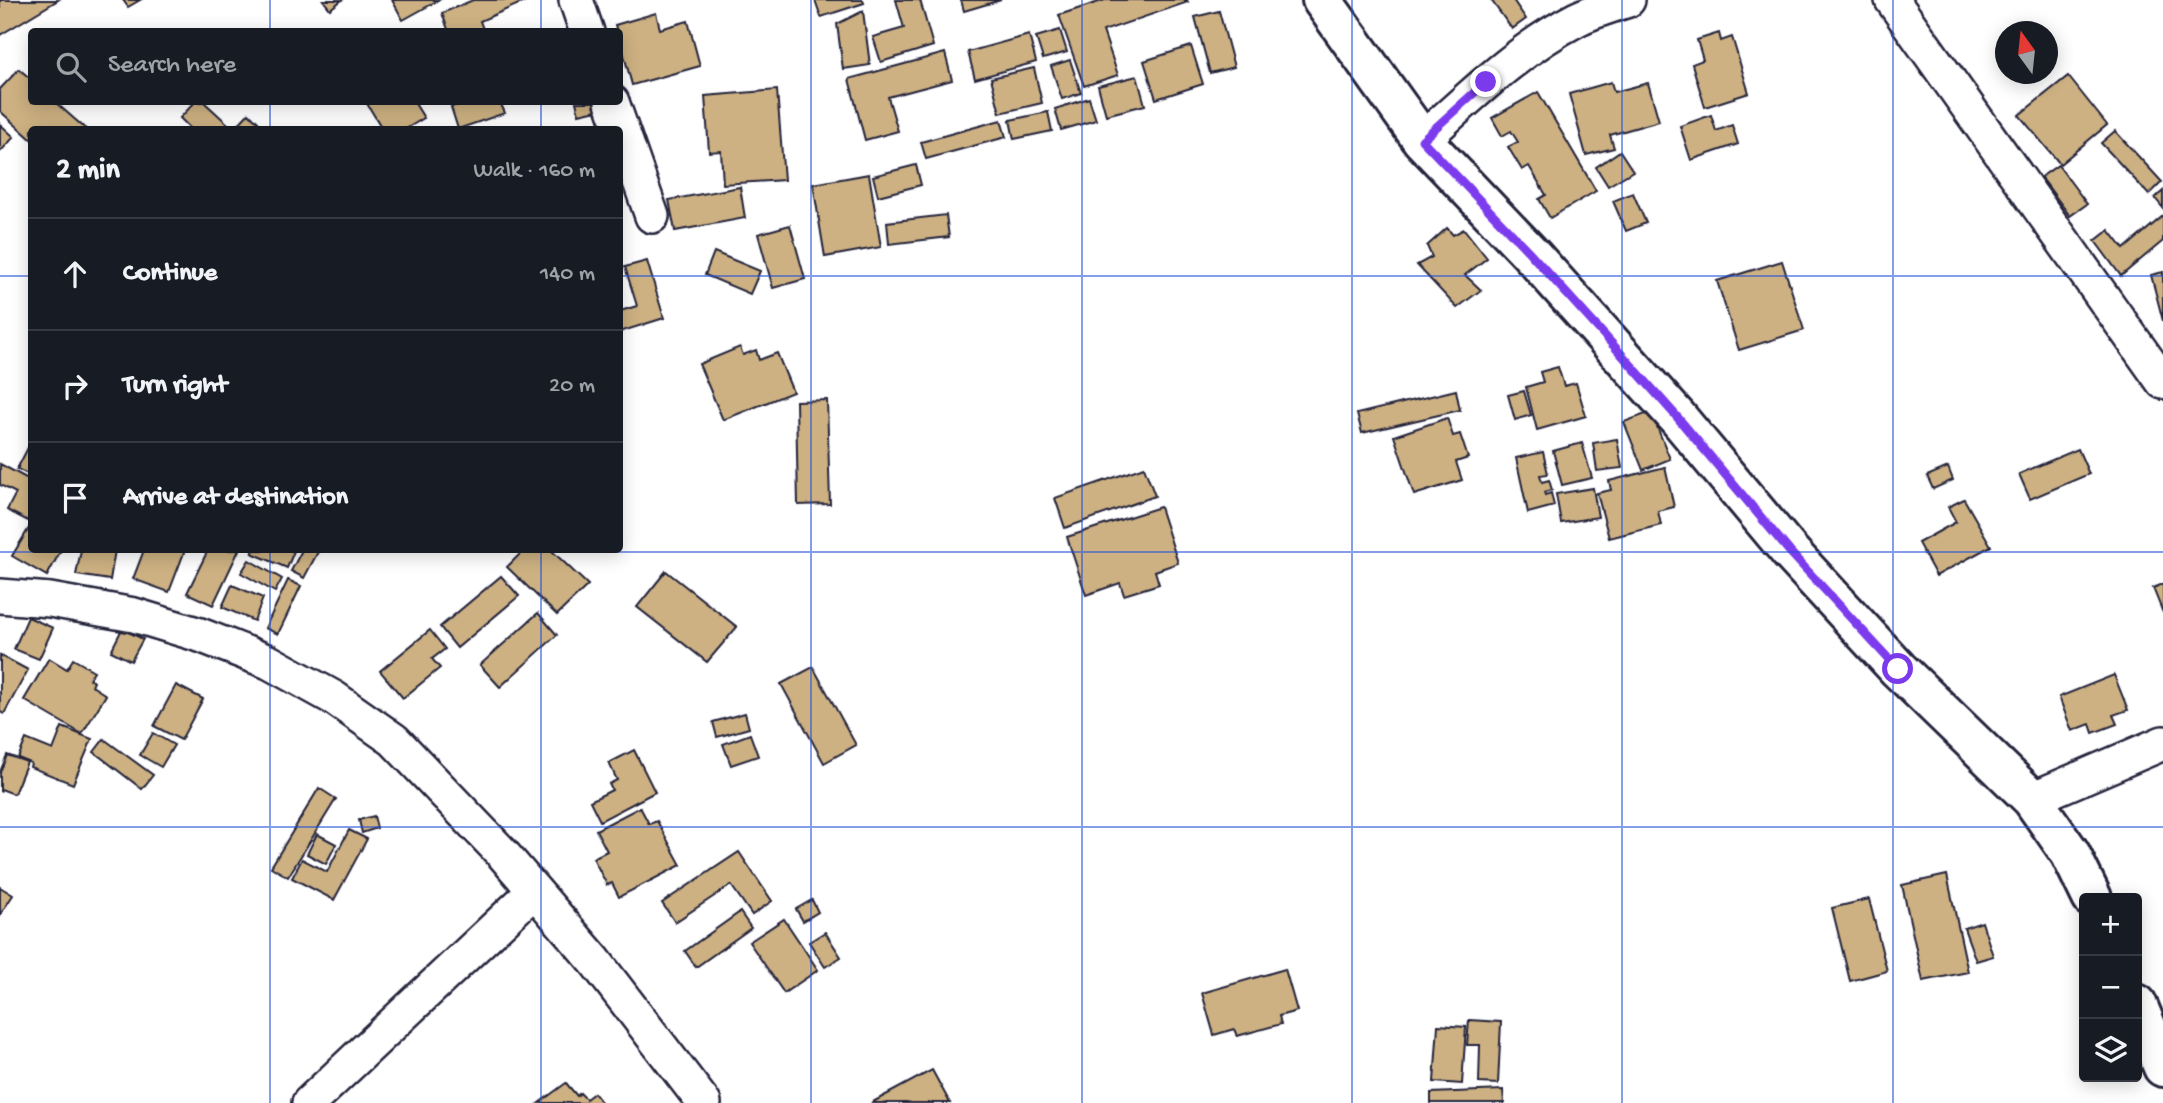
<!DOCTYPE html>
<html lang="en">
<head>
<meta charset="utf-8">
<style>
  :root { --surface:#171b24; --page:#242831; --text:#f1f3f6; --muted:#9ea1a6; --line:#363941 }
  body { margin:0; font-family:"Gochi Hand",sans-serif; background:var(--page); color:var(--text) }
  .controls { position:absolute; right:21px; bottom:21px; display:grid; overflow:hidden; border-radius:7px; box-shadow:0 4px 18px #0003 }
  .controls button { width:63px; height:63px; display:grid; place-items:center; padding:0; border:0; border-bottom:2px solid var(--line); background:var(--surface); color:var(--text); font:35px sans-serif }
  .compass { position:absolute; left:1995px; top:21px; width:63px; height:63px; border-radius:50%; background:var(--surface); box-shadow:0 4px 18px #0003; rotate:345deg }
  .stop { position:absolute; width:21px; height:21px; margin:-16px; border:5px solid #7c3aed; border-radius:50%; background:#fff }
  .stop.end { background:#7c3aed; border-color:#fff; box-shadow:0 2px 7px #0008 }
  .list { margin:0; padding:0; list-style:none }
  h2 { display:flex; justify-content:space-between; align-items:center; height:91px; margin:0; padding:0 28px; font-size:30px }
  h2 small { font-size:23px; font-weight:400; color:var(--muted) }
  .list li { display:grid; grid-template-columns:46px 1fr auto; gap:21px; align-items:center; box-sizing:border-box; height:112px; padding:0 28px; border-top:2px solid var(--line) }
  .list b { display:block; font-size:26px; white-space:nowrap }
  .list em { font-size:23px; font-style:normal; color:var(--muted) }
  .icon { flex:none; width:38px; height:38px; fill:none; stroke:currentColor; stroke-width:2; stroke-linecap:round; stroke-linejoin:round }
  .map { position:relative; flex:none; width:2163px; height:1103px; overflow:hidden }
  .search { position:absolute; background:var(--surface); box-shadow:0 4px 18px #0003; left:28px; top:28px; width:595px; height:77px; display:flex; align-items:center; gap:18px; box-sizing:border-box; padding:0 24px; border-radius:7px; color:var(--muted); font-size:26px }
  .panel { position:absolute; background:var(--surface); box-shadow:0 4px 18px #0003; left:28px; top:126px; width:595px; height:427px; border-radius:7px }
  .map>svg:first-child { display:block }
</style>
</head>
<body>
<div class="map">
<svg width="2163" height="1103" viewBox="0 0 2163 1103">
  <rect width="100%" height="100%" fill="#fff"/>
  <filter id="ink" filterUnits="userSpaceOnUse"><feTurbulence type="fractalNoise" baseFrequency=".0143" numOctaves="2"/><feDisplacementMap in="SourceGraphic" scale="14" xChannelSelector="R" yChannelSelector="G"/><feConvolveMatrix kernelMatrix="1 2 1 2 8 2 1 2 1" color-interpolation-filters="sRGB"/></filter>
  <g filter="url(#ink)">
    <!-- building -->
    <g fill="#cdb182" stroke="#22223b" stroke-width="2">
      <path d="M0,0H58L0,35Z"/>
      <path d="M123,0H140L128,7Z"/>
      <path d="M323,0H342L330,9Z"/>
      <path d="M392,0H439L403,20Z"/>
      <path d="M473,0H528L480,21L484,32H449L442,13Z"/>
      <path d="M815,0H863L864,3L821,17Z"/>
      <path d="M896,0H920L933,46L881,62L873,37L904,28Z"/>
      <path d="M961,0H1001L964,11Z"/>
      <path d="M1105,0H1187L1188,2L1103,31L1118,75L1084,86L1059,15Z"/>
      <path d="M1491,0H1513L1526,19L1512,29Z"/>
      <path d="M863,11L870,65L843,69L837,24Z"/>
      <path d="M1219,11L1234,67L1210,73L1195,17Z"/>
      <path d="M656,13L660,29L688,21L700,66L632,85L620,40V32H617L615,25Z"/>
      <path d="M1060,30L1067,52L1043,59L1036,37Z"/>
      <path d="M1719,33L1721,41L1732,37L1749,93L1705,107L1692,64L1703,60L1697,40Z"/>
      <path d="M1029,35L1036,62L975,79L968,52Z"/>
      <path d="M1191,46L1203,84L1156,99L1144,61Z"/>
      <path d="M945,53L952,80L888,97L898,131L865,140L849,79Z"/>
      <path d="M1070,60L1081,93L1062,99L1051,66Z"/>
      <path d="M1034,68L1042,103L1000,113L991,78Z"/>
      <path d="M19,69L32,80V102H55L87,130H32V140L0,111V89Z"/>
      <path d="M1137,76L1145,105L1106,115L1098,86Z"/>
      <path d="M2068,76L2107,125L2060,164L2019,115Z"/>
      <path d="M1611,82L1614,92L1648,83L1659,121L1610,135L1614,148L1586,155L1569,94Z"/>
      <path d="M777,90L784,180L723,184L721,151L709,152L705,96Z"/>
      <path d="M1538,92L1596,191L1550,218L1539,199L1546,195L1529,166L1522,170L1508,147L1518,142L1511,131L1502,136L1492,118Z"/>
      <path d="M1089,98L1096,120L1061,130L1055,109Z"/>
      <path d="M195,102H204L228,124L222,130H192L180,118Z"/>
      <path d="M366,102H414L424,118L404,130H383Z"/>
      <path d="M468,102H500L505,113L458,129L451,107Z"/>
      <path d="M576,102H599L601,109L579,114Z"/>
      <path d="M1048,112L1052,131L1014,139L1010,120Z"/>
      <path d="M249,113L266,130H233Z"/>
      <path d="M1711,115L1716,131L1732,125L1738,144L1691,160L1680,126Z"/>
      <path d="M1001,120L1006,137L926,159L921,142Z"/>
      <path d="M0,124L14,137L0,152Z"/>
      <path d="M2115,131L2162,182L2149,195L2101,143Z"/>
      <path d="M1620,151L1633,171L1608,186L1596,167Z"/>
      <path d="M916,165L921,185L878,196L873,176Z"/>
      <path d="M2058,165L2087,204L2070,216L2041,177Z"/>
      <path d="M869,174L881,247L825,257L813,184Z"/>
      <path d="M740,187L745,218L675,231L669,200Z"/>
      <path d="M2163,191V208L2155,198Z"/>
      <path d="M1633,193L1646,223L1626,231L1613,201Z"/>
      <path d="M946,215L949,237L889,244L887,222Z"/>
      <path d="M2163,216V241L2121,276L2095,241L2109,230L2124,249Z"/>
      <path d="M790,225L805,279L773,288L758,234Z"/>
      <path d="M1447,228L1453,235L1464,229L1487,258L1465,275L1481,290L1457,308L1417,265L1432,257L1427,246Z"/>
      <path d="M714,252L760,271L750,294L705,275Z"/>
      <path d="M647,261L664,318L620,332V311L637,306L625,267Z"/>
      <path d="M1782,261L1804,330L1739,350L1717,281Z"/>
      <path d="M2163,272V321L2151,275Z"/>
      <path d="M740,347L743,355L756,350L759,360L777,353L793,392L723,420L699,364Z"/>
      <path d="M1558,367L1564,386L1576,383L1586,416L1537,430L1526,387L1543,382L1540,372Z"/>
      <path d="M1456,390L1460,410L1362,433L1357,414Z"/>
      <path d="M1524,391L1531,415L1515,420L1508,395Z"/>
      <path d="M827,400L830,504L798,505L796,401Z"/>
      <path d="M1651,412L1670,459L1643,470L1624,422Z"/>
      <path d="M1447,418L1453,436L1460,434L1468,458L1456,462L1462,480L1414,495L1394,436Z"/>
      <path d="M1617,439L1622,468L1597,471L1593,443Z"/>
      <path d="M32,440V476L17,469Z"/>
      <path d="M1582,443L1592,478L1562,485L1553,451Z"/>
      <path d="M2078,449L2089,474L2030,499L2019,474Z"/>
      <path d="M1543,452L1548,474L1540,475L1542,482L1549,480L1552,490L1544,492L1545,495L1551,493L1554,506L1528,513L1516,458Z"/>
      <path d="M0,464L32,481V514L28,521L7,510L16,493L0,485Z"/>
      <path d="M1144,467L1155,496L1065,528L1055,498Z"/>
      <path d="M1665,467L1674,507L1658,511L1661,525L1609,538L1597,493L1611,490L1609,481Z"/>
      <path d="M1948,467L1953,480L1933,489L1927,476Z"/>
      <path d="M1593,488L1598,517L1561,523L1556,494Z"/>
      <path d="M1964,499L1991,546L1936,576L1918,543L1956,522L1948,507Z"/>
      <path d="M1160,507L1178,563L1155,571L1159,584L1124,595L1120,583L1086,595L1067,537Z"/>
      <path d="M32,523V550H61L47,576L12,556Z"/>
      <path d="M81,550H115L110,580L76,575Z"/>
      <path d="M144,550H185L169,592L133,579Z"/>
      <path d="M208,550H239L213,605L187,593Z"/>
      <path d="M254,550H290L294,551L287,568L252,553Z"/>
      <path d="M302,550H319L304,578L291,571Z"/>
      <path d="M524,550H551L588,585L557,615L507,567Z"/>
      <path d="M249,560L282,579L275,592L241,573Z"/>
      <path d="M666,571L737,627L707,662L637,607Z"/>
      <path d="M501,576L519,596L457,648L440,627Z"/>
      <path d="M288,580L301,586L278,634L265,628Z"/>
      <path d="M2163,584V613L2153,588Z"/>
      <path d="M232,585L263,598L254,621L222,607Z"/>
      <path d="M538,613L557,635L500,687L480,665Z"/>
      <path d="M28,617L53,628L39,659L14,649Z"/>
      <path d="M122,629L143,639L131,661L111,651Z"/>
      <path d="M430,630L445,649L432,659L440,668L403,698L380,671Z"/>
      <path d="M0,655L28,670L4,714L0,712Z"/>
      <path d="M49,658L67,669L73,659L94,671L89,679L94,682L92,686L106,695L82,734L24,700Z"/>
      <path d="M813,667L856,745L824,763L781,684Z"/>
      <path d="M2114,675L2128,710L2113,715L2117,724L2093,733L2090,724L2072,731L2059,697Z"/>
      <path d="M176,685L203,699L181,740L154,726Z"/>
      <path d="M745,713L749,728L717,737L713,722Z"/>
      <path d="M62,727L92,739L73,784L30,767L31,763L18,758L26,739L53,750Z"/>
      <path d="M153,733L174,745L161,767L140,755Z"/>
      <path d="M750,734L758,756L731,765L723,744Z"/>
      <path d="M104,739L153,775L142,789L94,752Z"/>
      <path d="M634,750L655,792L600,821L590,801L612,790L609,784L617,780L609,763Z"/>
      <path d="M7,755L27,762L14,794L1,789L0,792V772Z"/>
      <path d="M319,788L336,799L288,877L271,867Z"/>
      <path d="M640,807L649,824L657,821L681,865L619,897L612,883L607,885L593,858L607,851L596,830Z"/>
      <path d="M374,816L377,828L362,833L359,820Z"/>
      <path d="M349,830L367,839L334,900L292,878L302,859L327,872Z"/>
      <path d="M317,834L336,844L326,864L307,854Z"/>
      <path d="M739,852L772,901L752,915L731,885L675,922L662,903Z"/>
      <path d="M1947,875L1968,972L1923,981L1902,885Z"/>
      <path d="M0,887L13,895L0,915Z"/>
      <path d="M1869,899L1887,971L1850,981L1832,908Z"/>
      <path d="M812,900L818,912L803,921L796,909Z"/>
      <path d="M740,912L751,928L696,967L685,951Z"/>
      <path d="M784,919L818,970L784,993L749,942Z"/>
      <path d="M1982,922L1993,956L1976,961L1964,928Z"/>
      <path d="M825,932L841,957L825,967L809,942Z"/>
      <path d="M1285,969L1297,1011L1279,1016L1281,1024L1237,1036L1234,1029L1214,1035L1202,993Z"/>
      <path d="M1469,1020L1501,1022L1498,1084L1479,1083L1480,1045H1467Z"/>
      <path d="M1438,1025L1466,1027L1462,1084L1434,1082Z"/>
      <path d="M932,1070L950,1103H871Z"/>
      <path d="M566,1083L577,1096L580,1093L586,1099L594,1093L602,1103H539Z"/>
      <path d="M1503,1090L1504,1103H1431V1093Z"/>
    </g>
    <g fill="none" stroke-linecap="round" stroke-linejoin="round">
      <!-- street casing -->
      <g stroke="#22223b" stroke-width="38">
        <g id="street">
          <path d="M576,0L587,32"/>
          <path d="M1892,0L2163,382"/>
          <path d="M612,102L652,216"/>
          <path d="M1422,140C1470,97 1519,49 1577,19C1593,11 1611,6 1628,0"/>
          <path d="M0,596L50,600L134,615L200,635L269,662L334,698L394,740L502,853L595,961L704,1103"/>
          <path d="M2032,799L2163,743"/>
          <path d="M309,1103L534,891"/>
        </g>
      </g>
      <!-- secondary casing -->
      <g stroke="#22223b" stroke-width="44">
        <g id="secondary">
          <path d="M1322,0L1422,140L1529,252L1678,418L1790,552L1898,669L2032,799L2070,853L2092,898"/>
          <path d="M2137,1004L2163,1067"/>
        </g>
      </g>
      <!-- street -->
      <use href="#street" stroke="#fff" stroke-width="33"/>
      <!-- secondary -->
      <use href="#secondary" stroke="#fff" stroke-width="38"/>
    </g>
  </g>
  <g fill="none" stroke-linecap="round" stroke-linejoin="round" filter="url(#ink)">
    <!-- route -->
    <path stroke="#7c3aed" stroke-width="9" d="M1486,82L1422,140L1529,252L1623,356L1678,418L1790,552L1898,669"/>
  </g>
  <!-- grid -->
  <path fill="none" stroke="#1d4ed8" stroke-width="2" stroke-opacity="0.55" d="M270,0V32M541,0V32M811,0V1103M1082,0V1103M1352,0V1103M1622,0V1103M1893,0V1103M270,102V130M541,102V130M0,276H32M620,276H2163M270,550V1103M541,550V1103M0,552H2163M0,827H2163"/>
</svg>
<div class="controls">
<button>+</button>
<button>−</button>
<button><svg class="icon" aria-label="layers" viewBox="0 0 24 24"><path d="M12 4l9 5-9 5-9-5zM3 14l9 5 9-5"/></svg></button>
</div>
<svg class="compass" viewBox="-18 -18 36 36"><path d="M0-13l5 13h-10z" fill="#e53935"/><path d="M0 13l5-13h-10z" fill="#9ea1a6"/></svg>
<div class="stop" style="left:1898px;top:669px"></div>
<div class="stop end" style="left:1486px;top:82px"></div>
<div class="search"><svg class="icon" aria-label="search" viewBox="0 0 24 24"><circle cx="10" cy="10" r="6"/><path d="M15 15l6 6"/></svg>Search here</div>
<section class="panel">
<h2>2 min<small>Walk · 160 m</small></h2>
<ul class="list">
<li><svg class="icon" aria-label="ahead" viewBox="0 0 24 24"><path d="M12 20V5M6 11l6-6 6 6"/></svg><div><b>Continue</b></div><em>140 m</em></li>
<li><svg class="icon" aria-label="right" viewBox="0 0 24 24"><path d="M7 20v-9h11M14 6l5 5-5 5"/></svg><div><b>Turn right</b></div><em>20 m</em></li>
<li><svg class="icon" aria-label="arrive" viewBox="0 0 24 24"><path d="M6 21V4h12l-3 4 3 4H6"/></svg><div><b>Arrive at destination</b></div></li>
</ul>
</section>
</div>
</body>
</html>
